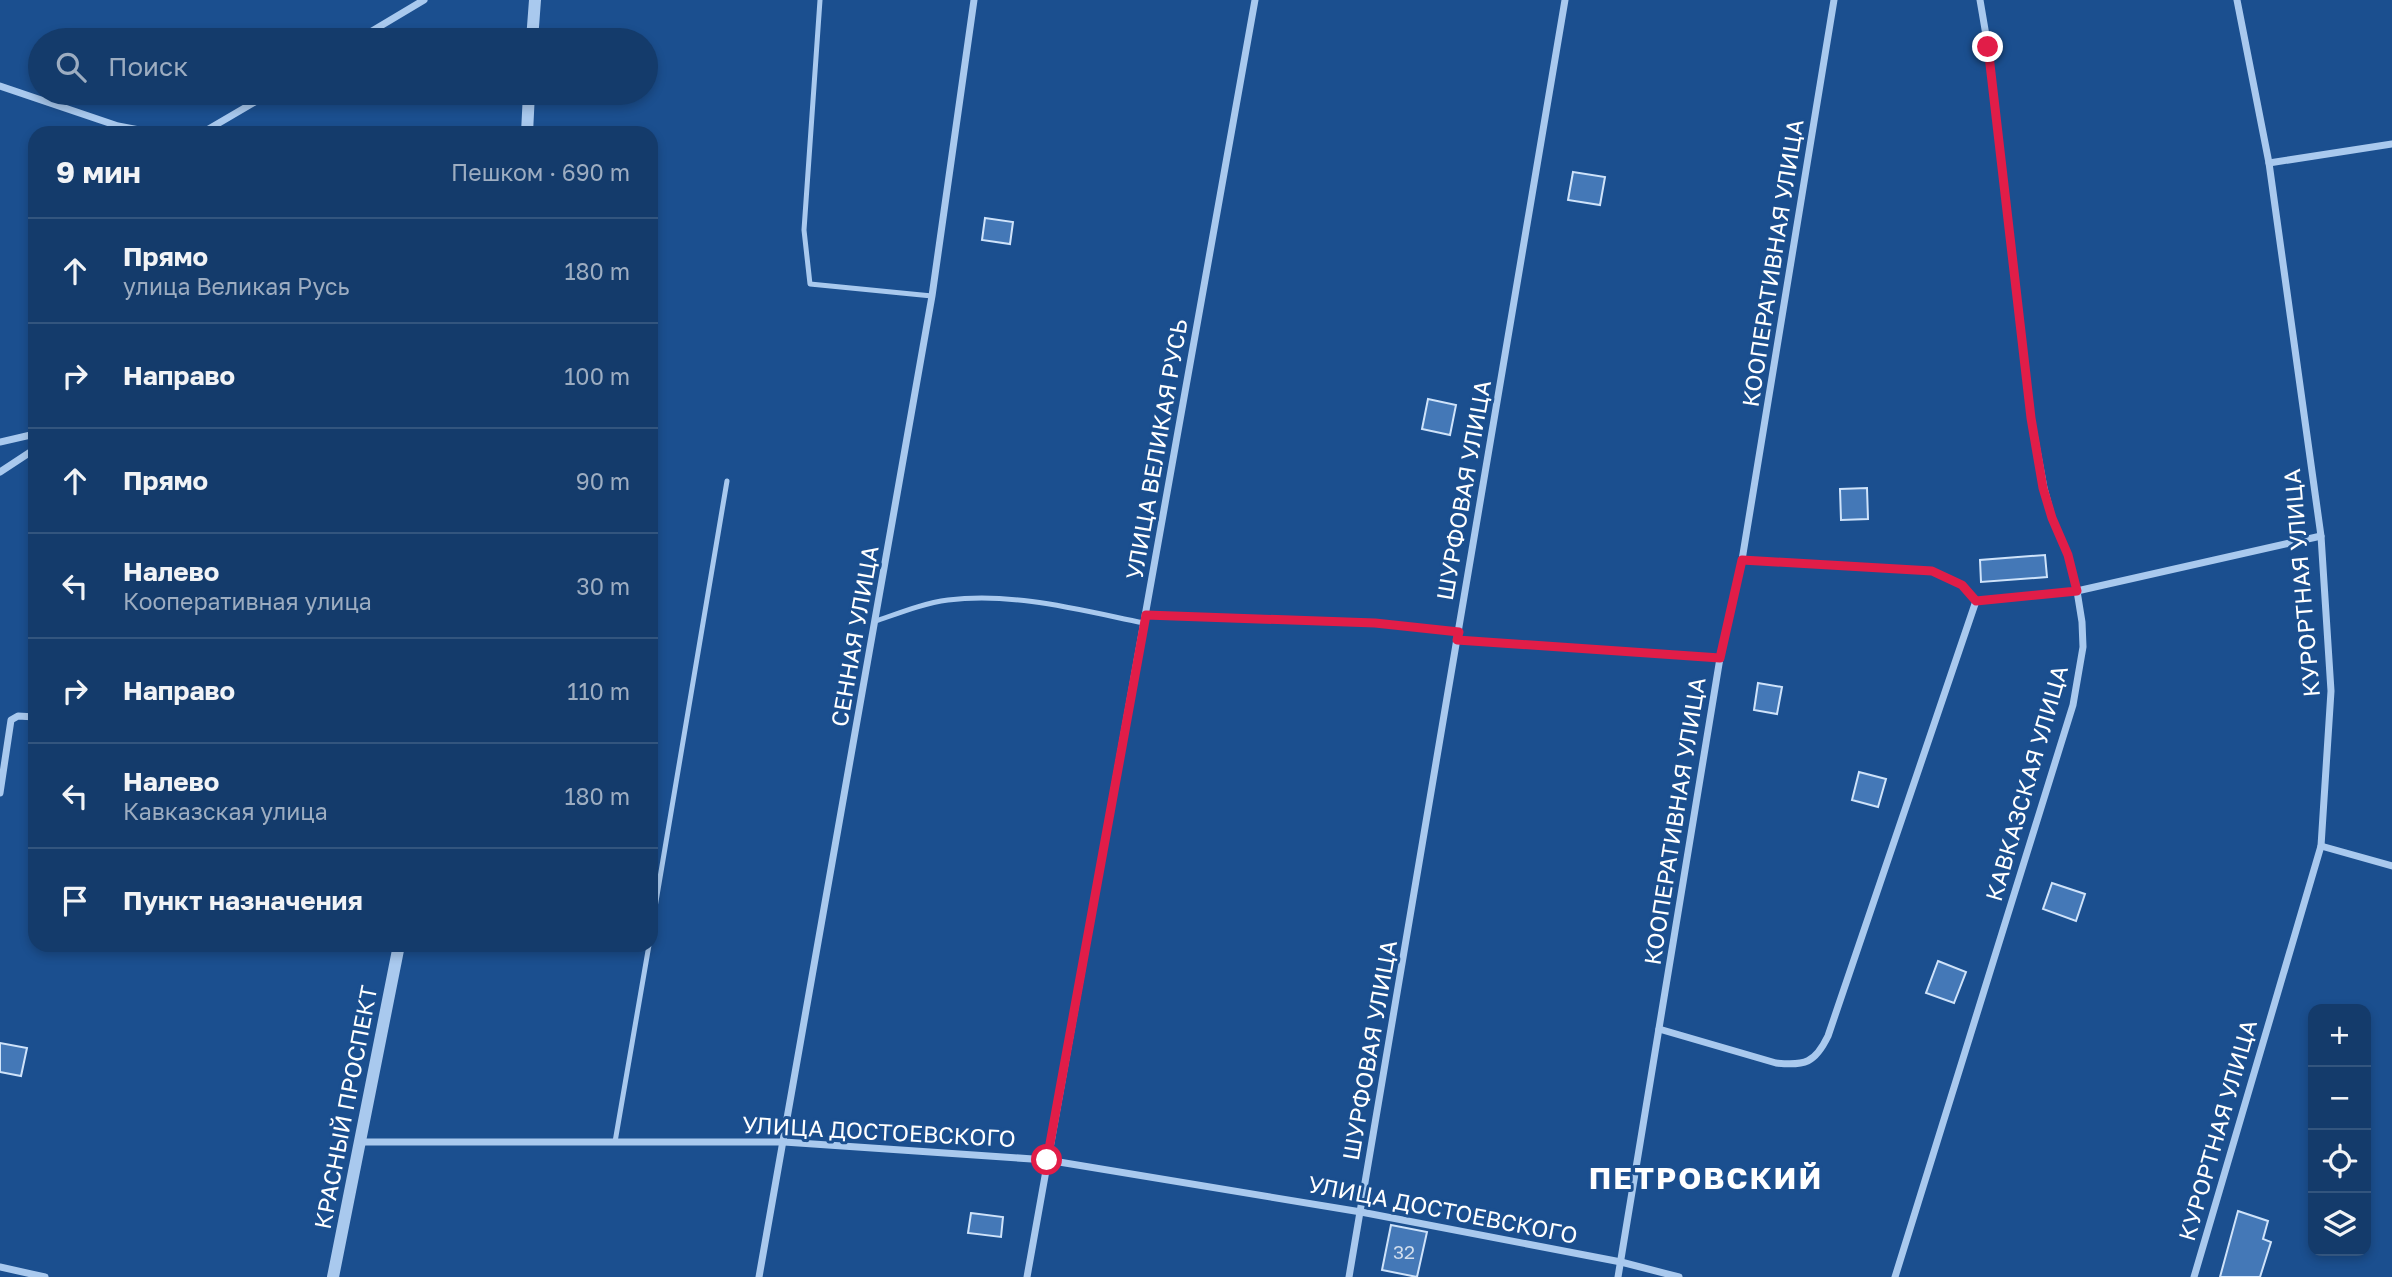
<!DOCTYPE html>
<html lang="ru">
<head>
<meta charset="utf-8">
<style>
  :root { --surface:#143b6b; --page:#214673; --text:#f1f3f6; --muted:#9dadc1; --line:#33557e }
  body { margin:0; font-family:"Golos Text",sans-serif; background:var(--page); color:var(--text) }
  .controls { position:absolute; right:21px; bottom:21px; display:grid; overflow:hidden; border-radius:14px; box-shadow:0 4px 10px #0003 }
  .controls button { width:63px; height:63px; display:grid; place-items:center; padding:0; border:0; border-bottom:2px solid var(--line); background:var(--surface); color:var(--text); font:35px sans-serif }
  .stop { position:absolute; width:21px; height:21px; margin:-16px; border:5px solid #e11d48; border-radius:50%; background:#fff }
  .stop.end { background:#e11d48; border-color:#fff; box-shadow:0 2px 7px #0008 }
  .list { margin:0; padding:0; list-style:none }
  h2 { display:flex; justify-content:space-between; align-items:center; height:91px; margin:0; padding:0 28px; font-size:30px }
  h2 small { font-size:23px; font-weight:400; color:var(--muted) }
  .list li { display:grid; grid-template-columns:46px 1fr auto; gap:21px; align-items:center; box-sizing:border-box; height:105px; padding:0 28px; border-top:2px solid var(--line) }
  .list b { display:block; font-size:26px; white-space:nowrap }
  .list p { margin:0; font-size:23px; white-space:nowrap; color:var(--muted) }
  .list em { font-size:23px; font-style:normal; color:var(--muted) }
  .icon { flex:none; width:38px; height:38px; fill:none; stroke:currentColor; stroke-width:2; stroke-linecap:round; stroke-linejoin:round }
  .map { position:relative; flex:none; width:2392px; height:1277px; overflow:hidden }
  .search { position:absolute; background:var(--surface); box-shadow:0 4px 10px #0003; left:28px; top:28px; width:630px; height:77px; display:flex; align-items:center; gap:18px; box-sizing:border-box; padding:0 24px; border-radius:38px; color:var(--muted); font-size:26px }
  .panel { position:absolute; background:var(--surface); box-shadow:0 4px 10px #0003; left:28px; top:126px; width:630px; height:826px; border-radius:21px }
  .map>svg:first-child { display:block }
</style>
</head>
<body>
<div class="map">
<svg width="2392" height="1277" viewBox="0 0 2392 1277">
  <rect width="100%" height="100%" fill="#1b4f8f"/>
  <!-- building -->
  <g fill="#4478b7" stroke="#cfe3fa" stroke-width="2">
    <path d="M1573,172L1605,177L1600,205L1568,200Z"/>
    <path d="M985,218L1013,222L1010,244L982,240Z"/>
    <path d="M1428,399L1456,405L1450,435L1422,429Z"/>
    <path d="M1867,488L1868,519L1841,520L1840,489Z"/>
    <path d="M2045,555L2047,577L1981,582L1980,560Z"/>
    <path d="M1758,683L1782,687L1777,714L1754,710Z"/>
    <path d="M1859,772L1886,779L1878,807L1852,800Z"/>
    <path d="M2052,883L2085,894L2076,921L2043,909Z"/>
    <path d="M1938,961L1966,972L1954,1003L1926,993Z"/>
    <path d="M0,1043L27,1048L21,1076L0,1072Z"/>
    <path d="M2238,1211L2268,1221L2263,1239L2271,1242L2260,1277H2220Z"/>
    <path d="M971,1213L1003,1217L1001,1237L968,1233Z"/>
    <path d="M1391,1225L1427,1232L1417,1277L1382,1270Z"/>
  </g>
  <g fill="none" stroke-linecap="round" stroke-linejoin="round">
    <!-- service -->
    <g stroke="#a9c9ee" stroke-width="5">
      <path d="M820,0L804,230L810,284L932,296"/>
      <path d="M1146,615L1375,623L1459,632"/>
      <path d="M876,621C899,613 924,603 948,600C1014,592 1080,610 1144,623"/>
      <path d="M651,931L727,481"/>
      <path d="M615,1142L649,945"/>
    </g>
    <!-- minor -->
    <g stroke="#a9c9ee" stroke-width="7">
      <path d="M357,40L424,0"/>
      <path d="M0,86L118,126L155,133"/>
      <path d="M197,133L207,130L270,93"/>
      <path d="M2269,163L2392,144"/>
      <path d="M0,442L35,434"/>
      <path d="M0,472L35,449"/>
      <path d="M1742,560L1932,571L1962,585L1976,601L2077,591L2321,536"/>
      <path d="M1457,640L1720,658"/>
      <path d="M0,793L11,720L18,716L35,717"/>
      <path d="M2321,846L2392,866"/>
      <path d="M1659,1029L1776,1063C1805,1066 1815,1063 1828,1036L1976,601"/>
      <path d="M361,1142H784L1047,1160L1361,1212L1621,1262L1679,1277"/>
      <path d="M0,1267L45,1277"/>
      <path d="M759,1277L932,296L974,0"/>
      <path d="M1027,1277L1255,0"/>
      <path d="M1349,1277L1565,0"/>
      <path d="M1618,1277L1720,658L1742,560L1834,0"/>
      <path d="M1895,1277L2073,705L2083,647L2082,622L2077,591L2068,555L2052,518L2044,488L2031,418L1988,47L1980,0"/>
      <path d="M2194,1277L2321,846L2331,691L2321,536L2269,163L2237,0"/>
    </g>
    <!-- tertiary -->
    <g stroke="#a9c9ee" stroke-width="12">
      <path d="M532,40L535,0"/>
      <path d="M527,133L529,93"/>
      <path d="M333,1277L399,945"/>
    </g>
  </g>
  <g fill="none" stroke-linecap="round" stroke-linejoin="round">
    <!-- route -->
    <path stroke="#e11d48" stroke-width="9" d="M1047,1160L1146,615L1375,623L1459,632L1457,640L1720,658L1742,560L1932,571L1962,585L1976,601L2077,591L2068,555L2052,518L2043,488L2031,418L1988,47"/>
  </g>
  <g text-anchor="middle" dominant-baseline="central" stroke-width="6" stroke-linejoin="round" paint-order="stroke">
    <!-- number labels -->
    <g font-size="19" fill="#d0dded">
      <text x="1404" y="1251">32</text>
    </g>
    <!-- street labels -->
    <g font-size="23" fill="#fff" stroke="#1b4f8f">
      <text transform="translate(1772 263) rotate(-81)">КООПЕРАТИВНАЯ УЛИЦА</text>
      <text transform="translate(1156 449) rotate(-80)">УЛИЦА ВЕЛИКАЯ РУСЬ</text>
      <text transform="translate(1463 490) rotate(-80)">ШУРФОВАЯ УЛИЦА</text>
      <text transform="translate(2301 583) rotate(-95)">КУРОРТНАЯ УЛИЦА</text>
      <text transform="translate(854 636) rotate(-80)">СЕННАЯ УЛИЦА</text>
      <text transform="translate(2026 783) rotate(-74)">КАВКАЗСКАЯ УЛИЦА</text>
      <text transform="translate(1674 821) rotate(-81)">КООПЕРАТИВНАЯ УЛИЦА</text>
      <text transform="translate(1369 1050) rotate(-80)">ШУРФОВАЯ УЛИЦА</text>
      <text transform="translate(345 1107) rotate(-79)">КРАСНЫЙ ПРОСПЕКТ</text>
      <text transform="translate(2217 1130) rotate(-74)">КУРОРТНАЯ УЛИЦА</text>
      <text transform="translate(879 1131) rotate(3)">УЛИЦА ДОСТОЕВСКОГО</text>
      <text transform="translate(1443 1209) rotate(11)">УЛИЦА ДОСТОЕВСКОГО</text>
    </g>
    <!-- district labels -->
    <g font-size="30" font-weight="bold" letter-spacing="2" fill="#fff" stroke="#1b4f8f">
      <text x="1706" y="1178">ПЕТРОВСКИЙ</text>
    </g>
  </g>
</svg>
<div class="controls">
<button>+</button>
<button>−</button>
<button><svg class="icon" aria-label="locate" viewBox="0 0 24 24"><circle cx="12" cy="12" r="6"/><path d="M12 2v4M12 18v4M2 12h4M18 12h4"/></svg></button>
<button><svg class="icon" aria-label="layers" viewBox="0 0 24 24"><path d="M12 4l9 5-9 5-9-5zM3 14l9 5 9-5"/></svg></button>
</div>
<div class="stop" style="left:1047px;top:1160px"></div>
<div class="stop end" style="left:1988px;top:47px"></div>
<div class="search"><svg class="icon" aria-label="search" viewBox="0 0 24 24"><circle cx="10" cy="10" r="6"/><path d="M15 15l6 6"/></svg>Поиск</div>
<section class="panel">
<h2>9 мин<small>Пешком · 690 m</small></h2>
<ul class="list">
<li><svg class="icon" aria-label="ahead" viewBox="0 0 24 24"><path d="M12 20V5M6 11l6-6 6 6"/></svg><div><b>Прямо</b><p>улица Великая Русь</p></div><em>180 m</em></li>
<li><svg class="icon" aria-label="right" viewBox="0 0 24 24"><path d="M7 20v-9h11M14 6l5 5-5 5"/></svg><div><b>Направо</b></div><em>100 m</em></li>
<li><svg class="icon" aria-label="ahead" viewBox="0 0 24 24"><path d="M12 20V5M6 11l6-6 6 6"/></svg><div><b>Прямо</b></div><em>90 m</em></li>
<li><svg class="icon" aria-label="left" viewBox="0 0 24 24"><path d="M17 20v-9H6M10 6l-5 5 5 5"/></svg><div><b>Налево</b><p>Кооперативная улица</p></div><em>30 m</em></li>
<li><svg class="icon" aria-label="right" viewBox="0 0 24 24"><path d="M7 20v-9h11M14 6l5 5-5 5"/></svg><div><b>Направо</b></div><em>110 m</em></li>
<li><svg class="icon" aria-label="left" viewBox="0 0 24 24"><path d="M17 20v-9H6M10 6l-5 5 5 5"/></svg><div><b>Налево</b><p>Кавказская улица</p></div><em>180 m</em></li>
<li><svg class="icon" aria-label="arrive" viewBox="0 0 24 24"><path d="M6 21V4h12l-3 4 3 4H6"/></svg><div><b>Пункт назначения</b></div></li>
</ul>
</section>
</div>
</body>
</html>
